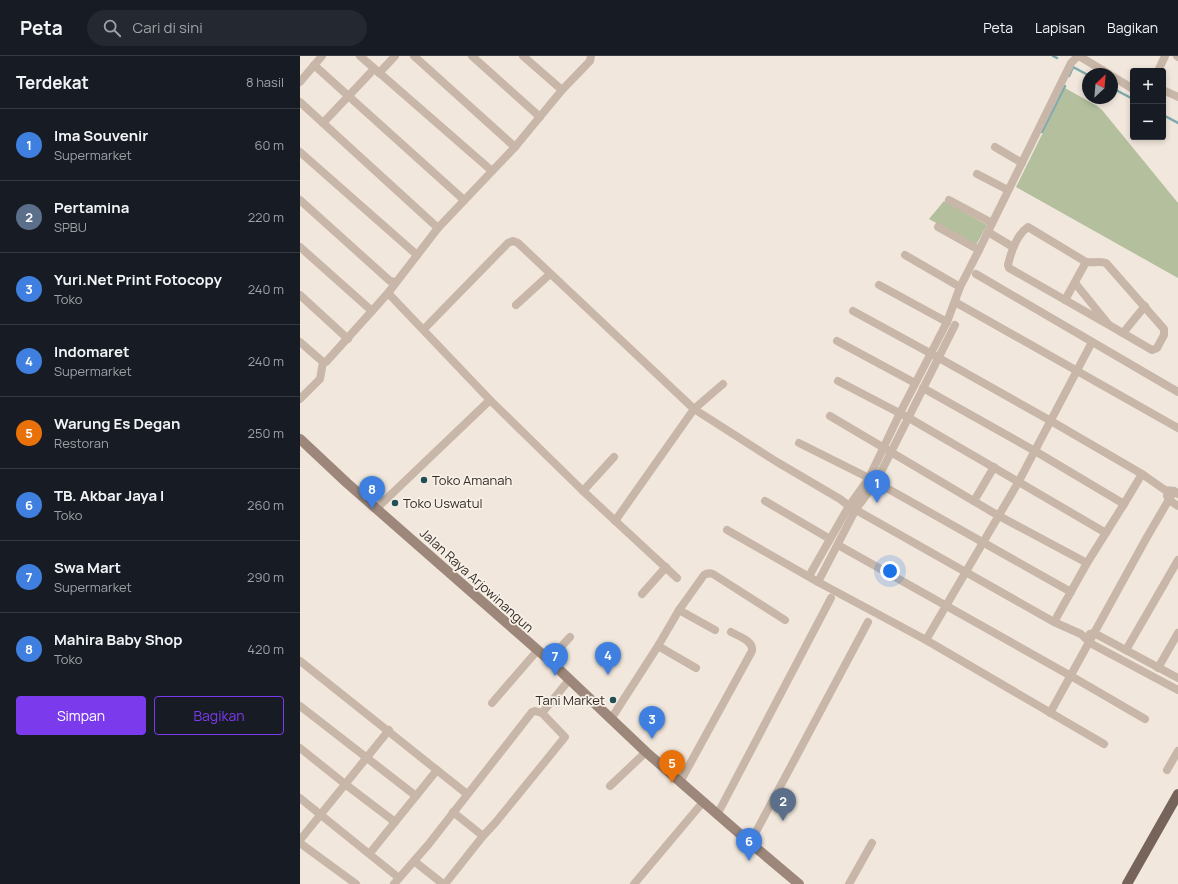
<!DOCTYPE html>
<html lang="id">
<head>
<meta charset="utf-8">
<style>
  :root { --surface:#171b24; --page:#242831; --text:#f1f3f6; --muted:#9ea1a6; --line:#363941; --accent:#7c3aed }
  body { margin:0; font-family:Manrope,sans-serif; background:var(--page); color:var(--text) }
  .controls { position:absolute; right:12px; top:12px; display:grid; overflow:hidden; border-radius:4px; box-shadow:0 2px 6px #0003 }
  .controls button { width:36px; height:36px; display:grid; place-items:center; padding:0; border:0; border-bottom:1px solid var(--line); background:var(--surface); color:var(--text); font:20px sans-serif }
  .compass { position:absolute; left:782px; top:12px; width:36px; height:36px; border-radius:50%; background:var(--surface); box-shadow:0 2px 6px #0003; rotate:26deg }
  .you { position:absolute; left:590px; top:515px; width:14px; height:14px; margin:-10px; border:3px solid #fff; border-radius:50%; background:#1a73e8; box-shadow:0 0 0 6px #1a73e833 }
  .badge { display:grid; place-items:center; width:26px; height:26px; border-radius:50%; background:var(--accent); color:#fff; font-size:13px; font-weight:700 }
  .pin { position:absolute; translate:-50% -33px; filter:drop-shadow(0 1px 2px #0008) }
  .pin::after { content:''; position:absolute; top:21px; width:14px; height:12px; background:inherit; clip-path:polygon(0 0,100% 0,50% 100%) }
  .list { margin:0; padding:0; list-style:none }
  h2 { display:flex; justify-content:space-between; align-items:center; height:52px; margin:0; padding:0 16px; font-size:17px }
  h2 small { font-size:13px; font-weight:400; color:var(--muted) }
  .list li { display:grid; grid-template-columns:26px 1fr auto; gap:12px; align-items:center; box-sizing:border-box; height:72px; padding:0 16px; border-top:1px solid var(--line) }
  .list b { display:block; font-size:15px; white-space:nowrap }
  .list p { margin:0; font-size:13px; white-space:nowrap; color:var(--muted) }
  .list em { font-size:13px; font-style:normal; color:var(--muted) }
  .actions { display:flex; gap:8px; padding:12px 16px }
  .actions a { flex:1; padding:9px 0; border:1px solid var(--accent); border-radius:4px; text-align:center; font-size:14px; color:var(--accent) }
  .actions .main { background:var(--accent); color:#fff }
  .icon { flex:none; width:22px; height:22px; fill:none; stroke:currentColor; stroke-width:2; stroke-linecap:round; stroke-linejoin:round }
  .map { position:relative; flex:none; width:878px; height:828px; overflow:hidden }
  header { display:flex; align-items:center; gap:24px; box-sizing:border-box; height:56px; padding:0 20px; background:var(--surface); border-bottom:1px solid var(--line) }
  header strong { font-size:19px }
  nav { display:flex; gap:22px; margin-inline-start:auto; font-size:14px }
  .search { width:280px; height:36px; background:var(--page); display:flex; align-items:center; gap:10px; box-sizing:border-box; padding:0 14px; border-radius:22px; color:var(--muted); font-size:15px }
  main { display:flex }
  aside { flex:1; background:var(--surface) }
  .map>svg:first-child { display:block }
</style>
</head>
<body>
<header>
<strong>Peta</strong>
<div class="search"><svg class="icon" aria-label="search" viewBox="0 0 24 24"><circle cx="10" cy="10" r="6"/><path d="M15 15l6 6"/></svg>Cari di sini</div>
<nav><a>Peta</a><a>Lapisan</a><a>Bagikan</a></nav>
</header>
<main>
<aside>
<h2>Terdekat<small>8 hasil</small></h2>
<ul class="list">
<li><span class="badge" style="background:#3f7fe0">1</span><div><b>Ima Souvenir</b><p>Supermarket</p></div><em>60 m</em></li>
<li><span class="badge" style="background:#5c6f8a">2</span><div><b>Pertamina</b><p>SPBU</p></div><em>220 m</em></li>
<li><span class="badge" style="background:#3f7fe0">3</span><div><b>Yuri.Net Print Fotocopy</b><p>Toko</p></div><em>240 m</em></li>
<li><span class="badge" style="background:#3f7fe0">4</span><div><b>Indomaret</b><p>Supermarket</p></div><em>240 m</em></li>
<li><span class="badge" style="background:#e8710a">5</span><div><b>Warung Es Degan</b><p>Restoran</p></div><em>250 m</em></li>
<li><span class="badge" style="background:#3f7fe0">6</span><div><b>TB. Akbar Jaya I</b><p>Toko</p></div><em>260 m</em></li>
<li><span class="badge" style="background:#3f7fe0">7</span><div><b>Swa Mart</b><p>Supermarket</p></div><em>290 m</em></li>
<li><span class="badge" style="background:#3f7fe0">8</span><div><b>Mahira Baby Shop</b><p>Toko</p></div><em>420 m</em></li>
</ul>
<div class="actions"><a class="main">Simpan</a><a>Bagikan</a></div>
</aside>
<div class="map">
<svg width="878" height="828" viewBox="0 0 878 828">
  <rect width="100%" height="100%" fill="#f1e7dc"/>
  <!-- green -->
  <g fill="#b3bf9d">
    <path d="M765,32L797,50L802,54L878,147V222L716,131Z"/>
    <path d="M644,145L687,169L676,189L629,163Z"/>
  </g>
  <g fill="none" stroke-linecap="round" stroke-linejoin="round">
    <!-- stream -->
    <g stroke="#7ca9ac" stroke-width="2.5">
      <path d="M753,0L757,2"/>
      <path d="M773,11L788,19"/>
      <path d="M769,20L773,11"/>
      <path d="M812,32L833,43"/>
      <path d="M863,59L878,67"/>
      <path d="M742,76L765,30"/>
    </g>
    <!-- minor -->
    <g stroke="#c8b7a8" stroke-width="8">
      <path d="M60,0L192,115"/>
      <path d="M114,0L215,91"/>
      <path d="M172,0L240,61"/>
      <path d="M223,0L262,34"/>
      <path d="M779,0L809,18"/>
      <path d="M877,0L878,1"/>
      <path d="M14,9L164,144"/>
      <path d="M858,15L865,0"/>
      <path d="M79,17L95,0"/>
      <path d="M812,20L833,33"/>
      <path d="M0,26L22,0"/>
      <path d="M863,34L878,41"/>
      <path d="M0,46L138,172"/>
      <path d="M23,67L74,13"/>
      <path d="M695,91L722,107"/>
      <path d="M0,96L117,199"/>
      <path d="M677,118L708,134"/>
      <path d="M0,144L90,225L95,226"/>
      <path d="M649,144L692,167"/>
      <path d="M638,171L679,194"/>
      <path d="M688,176L713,191"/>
      <path d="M0,191L72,255L88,237L138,172L215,91L262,34L290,5L291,0"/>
      <path d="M605,199L660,231"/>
      <path d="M676,218L878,336"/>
      <path d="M775,227L809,269L852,294L857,292L864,279V273L806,207C799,205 794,207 786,206L728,171C716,179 711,196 708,209L709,212L809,269"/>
      <path d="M579,229L647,266"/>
      <path d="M88,237L190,344L283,435L377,522"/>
      <path d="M0,239L48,283"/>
      <path d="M765,244L786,206"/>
      <path d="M655,246L878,372"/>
      <path d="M216,249L250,218"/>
      <path d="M553,255L639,302L751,365L842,418L865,434L874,435L878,438"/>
      <path d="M124,273L208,187L213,185L218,187L394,353L315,465"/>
      <path d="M823,277L845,250"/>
      <path d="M537,285L615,327"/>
      <path d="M0,286L23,306H26L72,255"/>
      <path d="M538,325L609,362L806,477"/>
      <path d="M423,328L394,353L477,406L540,443L549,450L754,566L781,578L790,587L878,634"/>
      <path d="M623,332L735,395L824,448"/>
      <path d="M0,343L20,323L23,306"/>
      <path d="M530,360L699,460L787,507"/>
      <path d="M499,387L569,422"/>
      <path d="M576,426L771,536"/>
      <path d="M283,435L314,401"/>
      <path d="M867,440L869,444L878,450"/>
      <path d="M465,445L530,483"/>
      <path d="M674,445L694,411"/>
      <path d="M77,452L190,344"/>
      <path d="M427,474L518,526L626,584L804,688"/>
      <path d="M538,489L771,620L845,663"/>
      <path d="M509,520L549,450L569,422L600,357L647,266L660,231L679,194L771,7L778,0"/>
      <path d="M518,526L556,453L576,426L655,269"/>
      <path d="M342,538L366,511"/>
      <path d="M379,554L415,574"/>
      <path d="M754,566L787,507L824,448L842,418"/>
      <path d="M790,578L794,577L878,622"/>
      <path d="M626,584L719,425L792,286"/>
      <path d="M358,590L396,612"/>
      <path d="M826,594L878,504"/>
      <path d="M249,604L270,581"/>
      <path d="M0,605L167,738"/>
      <path d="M858,612L878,577"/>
      <path d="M192,647L237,595"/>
      <path d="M0,650L116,740"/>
      <path d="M242,657L269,624"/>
      <path d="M750,657L847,481L874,435"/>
      <path d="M311,663L358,590L379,554L404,519C407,517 410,517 413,518L485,564"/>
      <path d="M0,692L45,728L95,766"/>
      <path d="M867,714L878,695"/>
      <path d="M380,726L452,595C454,585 438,580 431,576"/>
      <path d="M310,730L346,696"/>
      <path d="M0,742L99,822"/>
      <path d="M153,756L183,780"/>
      <path d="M417,759L531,542"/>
      <path d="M0,784L89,674"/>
      <path d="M0,787L56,828"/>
      <path d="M450,787L568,566"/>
      <path d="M70,797L137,714"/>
      <path d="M114,805L143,828"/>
      <path d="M94,828L128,789L232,656L235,655L242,657L265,681L196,766L183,780L145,828"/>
      <path d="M334,828L403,746"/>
      <path d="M549,828L572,787"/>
    </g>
    <!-- secondary -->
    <path stroke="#9c877a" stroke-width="10" d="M0,383L47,427L249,604L346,696L455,791L499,828"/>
    <!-- primary -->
    <path stroke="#76645a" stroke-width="10" d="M827,828L878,738"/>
  </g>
  <!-- markers -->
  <g fill="#205055" stroke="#f8f1e8" stroke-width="1.5">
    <circle cx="124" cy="424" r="4"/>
    <circle cx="95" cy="447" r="4"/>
    <circle cx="313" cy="644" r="4"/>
  </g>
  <g text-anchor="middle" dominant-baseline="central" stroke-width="3.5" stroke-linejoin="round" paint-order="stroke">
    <!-- poi labels -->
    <g font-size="13" fill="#352c28" stroke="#f8f1e8" text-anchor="start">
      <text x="132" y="424">Toko Amanah</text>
      <text x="103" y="447">Toko Uswatul</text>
      <text x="305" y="644" text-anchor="end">Tani Market</text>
    </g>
    <!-- street labels -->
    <g font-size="13" fill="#352c28" stroke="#f8f1e8">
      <text transform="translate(177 524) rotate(42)">Jalan Raya Arjowinangun</text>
    </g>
  </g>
</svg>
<div class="controls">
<button>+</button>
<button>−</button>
</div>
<svg class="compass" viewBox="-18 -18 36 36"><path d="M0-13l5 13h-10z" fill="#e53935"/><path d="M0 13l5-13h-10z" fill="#9ea1a6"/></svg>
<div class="you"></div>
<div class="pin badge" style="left:577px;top:447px;background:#3f7fe0">1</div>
<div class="pin badge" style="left:483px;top:765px;background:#5c6f8a">2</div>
<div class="pin badge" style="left:352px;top:683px;background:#3f7fe0">3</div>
<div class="pin badge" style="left:308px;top:619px;background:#3f7fe0">4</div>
<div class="pin badge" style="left:372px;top:727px;background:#e8710a">5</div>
<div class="pin badge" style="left:449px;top:805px;background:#3f7fe0">6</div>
<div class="pin badge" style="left:255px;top:620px;background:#3f7fe0">7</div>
<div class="pin badge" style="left:72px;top:453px;background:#3f7fe0">8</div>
</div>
</main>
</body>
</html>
